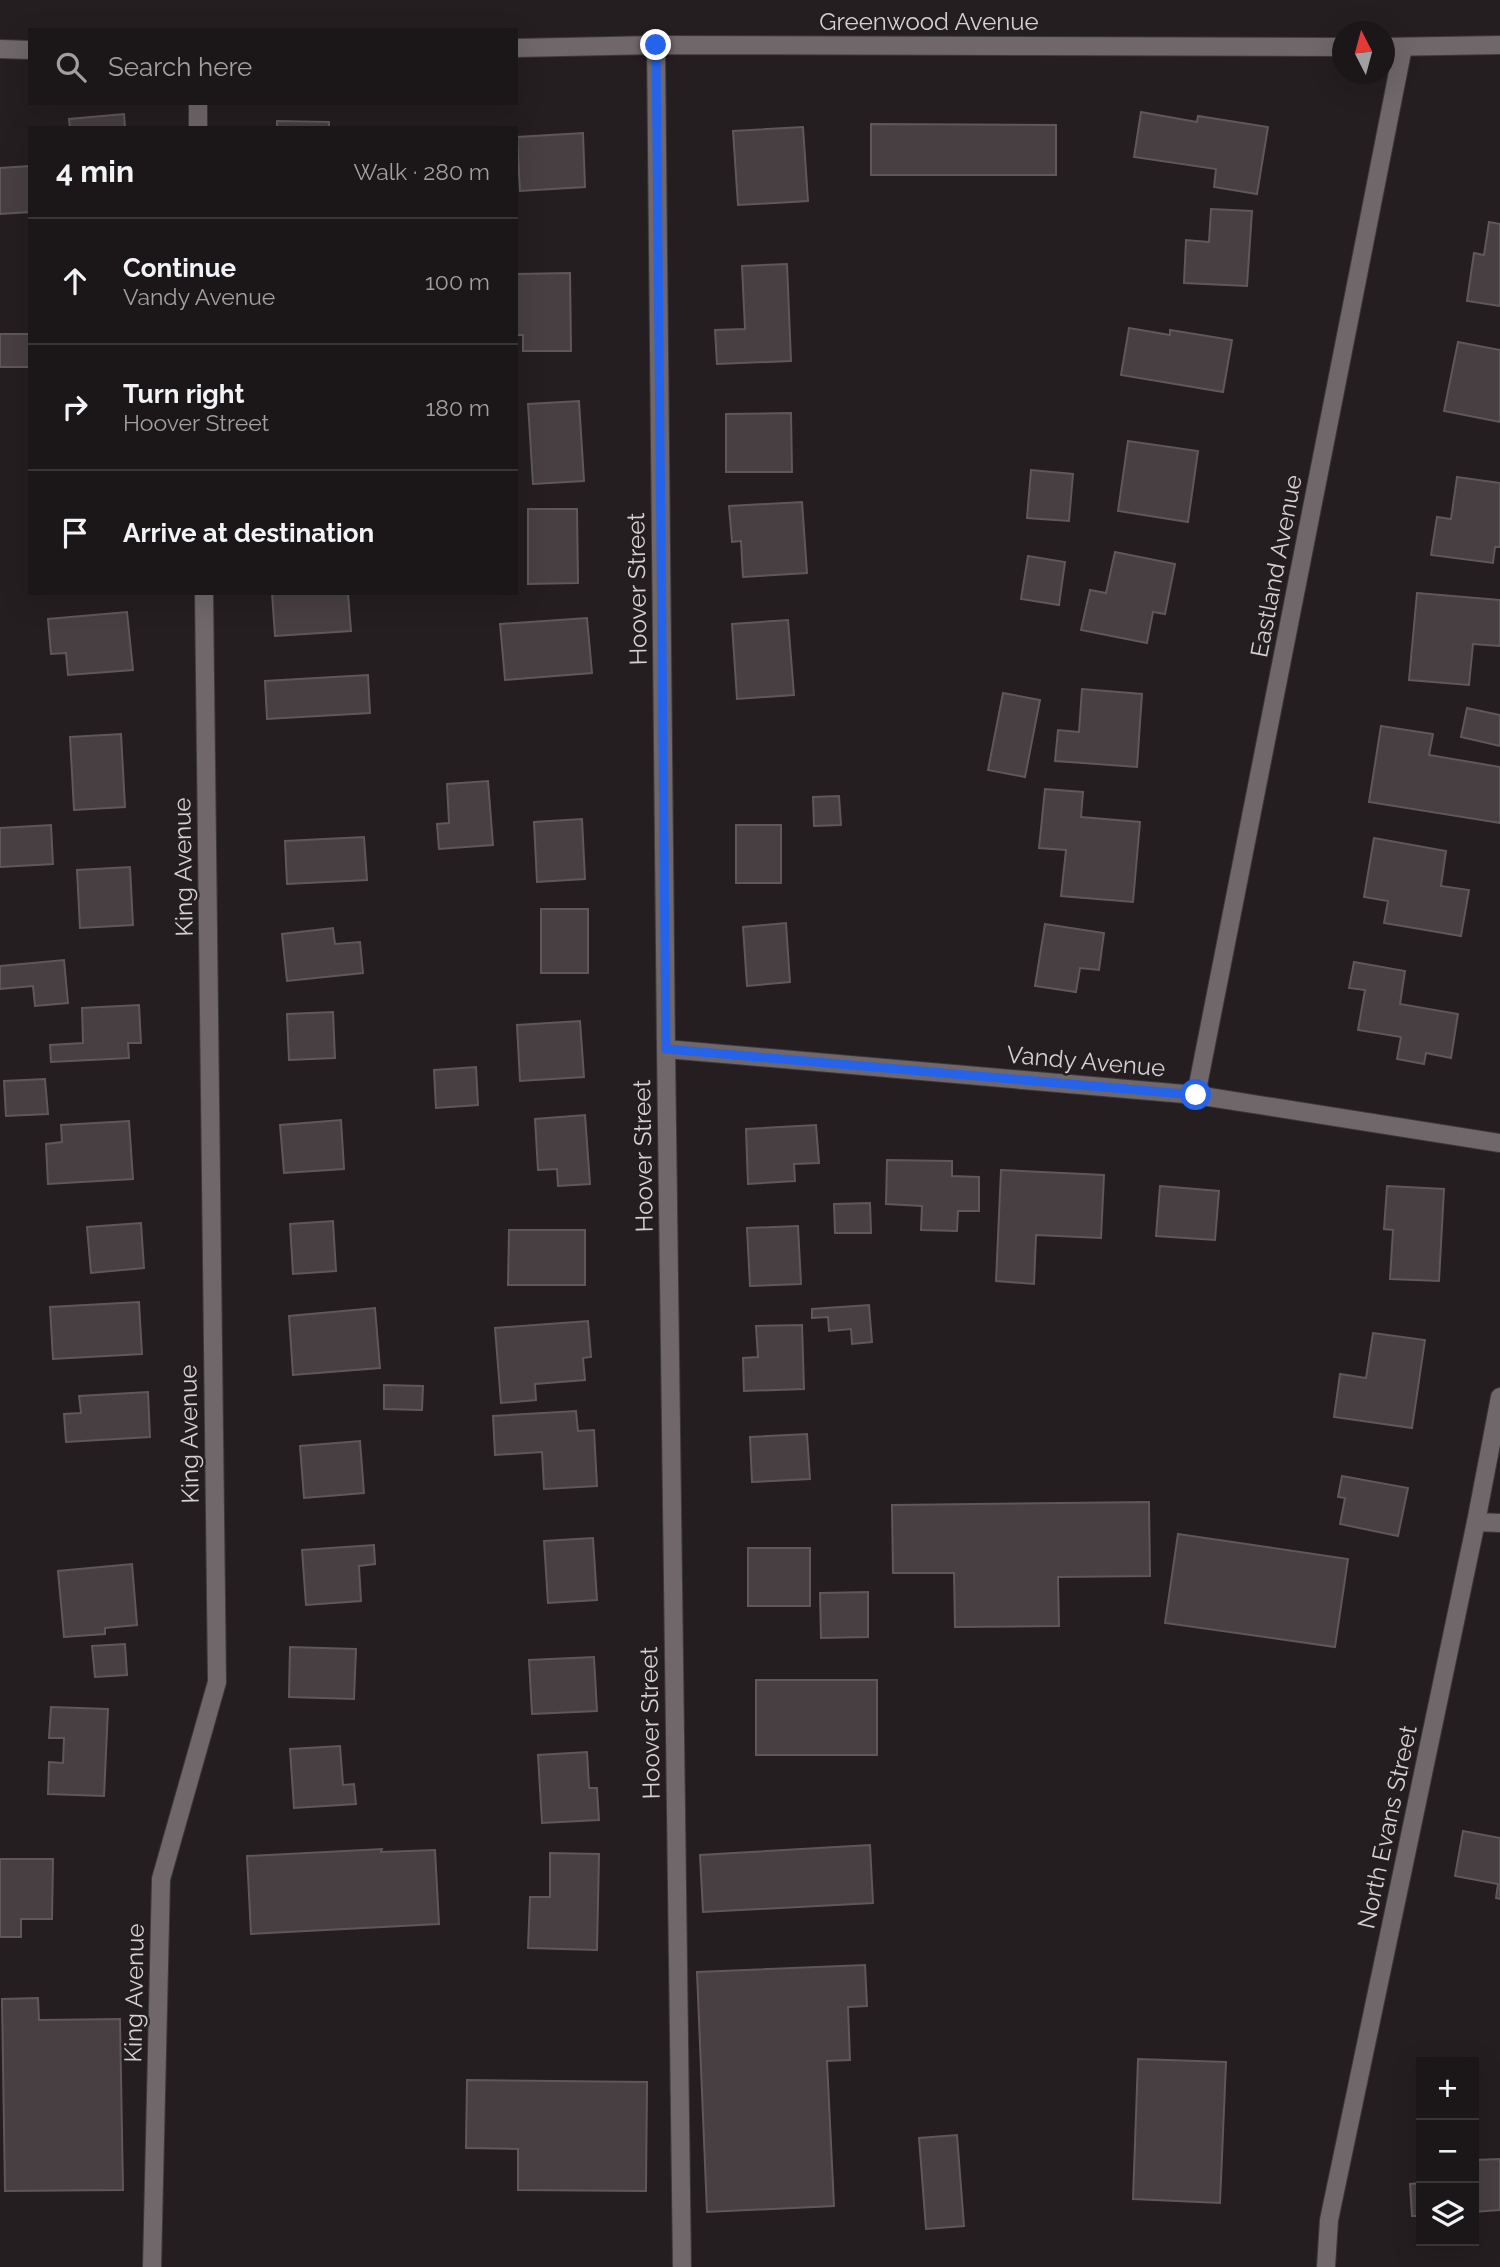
<!DOCTYPE html>
<html lang="en">
<head>
<meta charset="utf-8">
<style>
  :root { --surface:#1b1618; --page:#282325; --text:#f1f3f6; --muted:#a09fa2; --line:#393537 }
  body { margin:0; font-family:Raleway,sans-serif; background:var(--page); color:var(--text) }
  .controls { position:absolute; right:21px; bottom:21px; display:grid; overflow:hidden; border-radius:0px; box-shadow:0 7px 28px #0002 }
  .controls button { width:63px; height:63px; display:grid; place-items:center; padding:0; border:0; border-bottom:2px solid var(--line); background:var(--surface); color:var(--text); font:35px sans-serif }
  .compass { position:absolute; left:1332px; top:21px; width:63px; height:63px; border-radius:50%; background:var(--surface); box-shadow:0 7px 28px #0002; rotate:354deg }
  .stop { position:absolute; width:21px; height:21px; margin:-16px; border:5px solid #2563eb; border-radius:50%; background:#fff }
  .stop.end { background:#2563eb; border-color:#fff; box-shadow:0 2px 7px #0008 }
  .list { margin:0; padding:0; list-style:none }
  h2 { display:flex; justify-content:space-between; align-items:center; height:91px; margin:0; padding:0 28px; font-size:30px }
  h2 small { font-size:23px; font-weight:400; color:var(--muted) }
  .list li { display:grid; grid-template-columns:46px 1fr auto; gap:21px; align-items:center; box-sizing:border-box; height:126px; padding:0 28px; border-top:2px solid var(--line) }
  .list b { display:block; font-size:26px; white-space:nowrap }
  .list p { margin:0; font-size:23px; white-space:nowrap; color:var(--muted) }
  .list em { font-size:23px; font-style:normal; color:var(--muted) }
  .icon { flex:none; width:38px; height:38px; fill:none; stroke:currentColor; stroke-width:2; stroke-linecap:round; stroke-linejoin:round }
  .map { position:relative; flex:none; width:1500px; height:2267px; overflow:hidden }
  .search { position:absolute; background:var(--surface); box-shadow:0 7px 28px #0002; left:28px; top:28px; width:490px; height:77px; display:flex; align-items:center; gap:18px; box-sizing:border-box; padding:0 24px; border-radius:0px; color:var(--muted); font-size:26px }
  .panel { position:absolute; background:var(--surface); box-shadow:0 7px 28px #0002; left:28px; top:126px; width:490px; height:469px; border-radius:0px }
  .map>svg:first-child { display:block }
</style>
</head>
<body>
<div class="map">
<svg width="1500" height="2267" viewBox="0 0 1500 2267">
  <rect width="100%" height="100%" fill="#241e20"/>
  <!-- building -->
  <g fill="#473f42" stroke="#5f575a" stroke-width="2">
    <path d="M1141,112L1197,122L1198,116L1268,127L1257,194L1214,187L1216,169L1134,157Z"/>
    <path d="M124,114L125,128H70L69,119Z"/>
    <path d="M277,121L329,122V128H277Z"/>
    <path d="M871,124L1056,125V175H871Z"/>
    <path d="M803,127L808,201L738,205L733,131Z"/>
    <path d="M583,133L585,187L520,191L517,137Z"/>
    <path d="M29,166L30,212L0,214V168Z"/>
    <path d="M1211,209L1252,211L1247,286L1184,283L1186,240L1209,242Z"/>
    <path d="M1489,222L1500,224V306L1467,301L1474,253L1484,255Z"/>
    <path d="M787,264L791,361L717,364L715,330L745,329L742,266Z"/>
    <path d="M570,273L571,351H523V335H516V274Z"/>
    <path d="M1129,328L1170,335V330L1232,340L1223,392L1121,375Z"/>
    <rect x="0" y="334" width="30" height="33"/>
    <path d="M1458,342L1500,350V422L1444,411Z"/>
    <path d="M579,401L584,481L533,484L528,404Z"/>
    <path d="M791,413L792,472H726V414Z"/>
    <path d="M1128,441L1198,451L1188,522L1118,511Z"/>
    <path d="M1031,470L1073,474L1069,521L1027,518Z"/>
    <path d="M1457,477L1500,483V547H1495L1493,563L1431,555L1437,517L1451,519Z"/>
    <path d="M802,502L807,573L743,577L741,541L732,542L729,506Z"/>
    <path d="M528,509H577L578,583L528,584Z"/>
    <path d="M1115,552L1175,564L1165,614L1153,612L1147,643L1081,630L1090,590L1106,593Z"/>
    <path d="M1028,556L1065,562L1059,605L1021,599Z"/>
    <path d="M272,593H348L351,631L275,636Z"/>
    <path d="M1417,593L1500,600V646L1473,644L1469,685L1409,680Z"/>
    <path d="M127,612L133,670L68,675L66,653L51,654L48,619Z"/>
    <path d="M587,618L592,673L505,680L500,624Z"/>
    <path d="M788,620L794,695L737,699L732,624Z"/>
    <path d="M368,675L370,713L267,719L265,681Z"/>
    <path d="M1082,689L1142,694L1137,767L1055,761L1058,730L1079,732Z"/>
    <path d="M1003,693L1040,700L1025,777L988,770Z"/>
    <path d="M1467,708L1500,715V746L1461,737Z"/>
    <path d="M1381,726L1433,734L1429,755L1500,767V823L1369,802Z"/>
    <path d="M121,734L125,807L74,810L70,737Z"/>
    <path d="M488,781L493,845L439,849L437,824L449,823L447,784Z"/>
    <path d="M1045,789L1083,792L1081,817L1140,822L1133,902L1061,896L1066,850L1039,848Z"/>
    <path d="M839,796L841,825L814,826L813,797Z"/>
    <path d="M582,819L585,879L537,882L534,822Z"/>
    <path d="M51,825L53,864L0,867V828Z"/>
    <rect x="736" y="825" width="45" height="58"/>
    <path d="M364,837L367,880L287,884L285,841Z"/>
    <path d="M1374,838L1446,851L1441,886L1469,890L1461,936L1384,923L1388,901L1364,897Z"/>
    <path d="M130,867L133,925L80,928L77,870Z"/>
    <rect x="541" y="909" width="47" height="64"/>
    <path d="M786,923L790,982L747,986L743,927Z"/>
    <path d="M1045,924L1104,933L1099,970L1080,968L1076,992L1035,986Z"/>
    <path d="M333,928L335,944L360,942L363,973L287,981L282,934Z"/>
    <path d="M64,960L68,1003L35,1006L33,986L0,989V966Z"/>
    <path d="M1354,962L1405,971L1400,1004L1458,1014L1451,1058L1426,1053L1424,1064L1397,1059L1401,1037L1358,1030L1365,990L1349,988Z"/>
    <path d="M139,1005L141,1043H128L129,1058L51,1062L50,1045L83,1043L82,1008Z"/>
    <path d="M333,1012L335,1058L289,1060L287,1014Z"/>
    <path d="M580,1021L584,1077L520,1081L517,1025Z"/>
    <path d="M476,1067L478,1105L436,1108L434,1070Z"/>
    <path d="M45,1079L48,1114L6,1116L4,1081Z"/>
    <path d="M585,1115L590,1184L558,1186L557,1169L538,1170L535,1119Z"/>
    <path d="M341,1120L344,1169L284,1173L280,1125Z"/>
    <path d="M129,1121L133,1179L48,1184L46,1144L62,1142L61,1125Z"/>
    <path d="M816,1125L819,1163L794,1164L795,1181L748,1184L746,1129Z"/>
    <path d="M887,1160L952,1161V1176L979,1177V1211H958L957,1231L921,1230L922,1206L886,1204Z"/>
    <path d="M1001,1170L1104,1175L1101,1238L1036,1235L1034,1284L996,1281Z"/>
    <path d="M1160,1186L1219,1191L1215,1240L1156,1236Z"/>
    <path d="M1387,1186L1444,1189L1439,1281L1390,1279L1393,1230L1384,1229Z"/>
    <path d="M870,1203L871,1233H835L834,1204Z"/>
    <path d="M333,1221L336,1271L293,1274L290,1224Z"/>
    <path d="M141,1223L144,1268L91,1273L87,1227Z"/>
    <path d="M798,1226L801,1284L750,1286L747,1228Z"/>
    <path d="M509,1230H585V1285H508Z"/>
    <path d="M139,1302L142,1354L53,1359L50,1307Z"/>
    <path d="M869,1305L872,1342L852,1344L851,1329L829,1331L828,1317L812,1318V1309Z"/>
    <path d="M375,1308L380,1368L293,1375L289,1316Z"/>
    <path d="M588,1321L591,1357L583,1358L585,1380L535,1384L536,1400L501,1403L495,1328Z"/>
    <path d="M802,1325L804,1389L744,1391L743,1358L758,1357L756,1326Z"/>
    <path d="M1373,1333L1425,1340L1412,1428L1334,1417L1340,1374L1366,1378Z"/>
    <path d="M384,1385L423,1386L422,1410L384,1409Z"/>
    <path d="M148,1392L150,1437L66,1442L64,1414L81,1413L79,1396Z"/>
    <path d="M576,1411L578,1431L594,1430L597,1486L544,1489L542,1452L495,1455L493,1416Z"/>
    <path d="M807,1434L810,1479L752,1482L750,1437Z"/>
    <path d="M360,1441L364,1493L304,1498L300,1446Z"/>
    <path d="M1342,1476L1408,1488L1398,1536L1340,1524L1345,1498L1338,1497Z"/>
    <path d="M1149,1502L1150,1576L1058,1577L1059,1626L955,1627L954,1573H893L892,1505Z"/>
    <path d="M1178,1534L1348,1559L1335,1647L1165,1623Z"/>
    <path d="M593,1538L597,1600L548,1603L544,1541Z"/>
    <path d="M374,1545L375,1564L359,1566L361,1601L306,1605L302,1550Z"/>
    <rect x="748" y="1548" width="62" height="58"/>
    <path d="M132,1564L137,1625L105,1628V1634L64,1637L58,1571Z"/>
    <path d="M868,1592V1637L821,1638L820,1593Z"/>
    <path d="M125,1644L127,1675L95,1677L92,1646Z"/>
    <path d="M290,1647L356,1649L354,1699L289,1697Z"/>
    <path d="M594,1657L597,1711L532,1714L529,1660Z"/>
    <rect x="756" y="1680" width="121" height="75"/>
    <path d="M51,1707L108,1709L104,1796L48,1794L49,1762L63,1763L64,1738H49Z"/>
    <path d="M340,1746L343,1785L354,1784L356,1804L294,1808L290,1749Z"/>
    <path d="M587,1752L589,1788H597L599,1820L542,1823L538,1755Z"/>
    <path d="M1463,1831L1500,1838V1899L1496,1898L1498,1884L1455,1876Z"/>
    <path d="M870,1845L873,1903L703,1912L700,1855Z"/>
    <path d="M382,1849L381,1852L435,1850L439,1924L251,1934L247,1856Z"/>
    <path d="M550,1853L599,1854L597,1950L528,1948L530,1897H550Z"/>
    <path d="M0,1859H53L52,1919H21V1937H0Z"/>
    <path d="M865,1965L867,2006L848,2007L850,2060L827,2061L834,2206L707,2212L697,1972Z"/>
    <path d="M38,1998L39,2020L120,2019L123,2190L5,2191L2,1999Z"/>
    <path d="M1138,2059L1226,2062L1220,2203L1133,2199Z"/>
    <path d="M467,2080L647,2082L646,2191L518,2190V2149L466,2148Z"/>
    <path d="M957,2135L964,2226L926,2229L919,2138Z"/>
    <path d="M1500,2159V2210L1474,2212V2160Z"/>
    <path d="M1421,2183V2216H1412L1410,2184Z"/>
  </g>
  <g fill="none" stroke-linecap="round" stroke-linejoin="round">
    <!-- minor casing -->
    <g stroke="#3d383a" stroke-width="20">
      <g id="minor">
        <path d="M656,45L666,1049L682,2267"/>
        <path d="M1384,47L1500,45"/>
        <path d="M516,48L656,45L1342,47"/>
        <path d="M0,49L30,50"/>
        <path d="M198,103V128"/>
        <path d="M666,1049L1196,1095L1500,1143"/>
        <path d="M1196,1095L1403,47"/>
        <path d="M1476,1522L1500,1523"/>
        <path d="M152,2267L161,1879L217,1682L204,593"/>
        <path d="M1326,2267L1329,2220L1476,1522L1500,1397"/>
      </g>
    </g>
    <!-- minor -->
    <use href="#minor" stroke="#6f6769" stroke-width="18"/>
  </g>
  <g fill="none" stroke-linecap="round" stroke-linejoin="round">
    <!-- route -->
    <path stroke="#2563eb" stroke-width="9" d="M656,45L666,1049L1196,1095"/>
  </g>
  <g text-anchor="middle" dominant-baseline="central" stroke-width="5" stroke-linejoin="round" paint-order="stroke">
    <!-- street labels -->
    <g font-size="24" fill="#d5d1d2" stroke="#241e20">
      <text x="929" y="21">Greenwood Avenue</text>
      <text transform="translate(1276 566) rotate(-79)">Eastland Avenue</text>
      <text transform="translate(637 589) rotate(-91)">Hoover Street</text>
      <text transform="translate(183 867) rotate(-91)">King Avenue</text>
      <text transform="translate(1086 1061) rotate(5)">Vandy Avenue</text>
      <text transform="translate(643 1156) rotate(-91)">Hoover Street</text>
      <text transform="translate(189 1434) rotate(-91)">King Avenue</text>
      <text transform="translate(650 1723) rotate(-91)">Hoover Street</text>
      <text transform="translate(1387 1827) rotate(-78)">North Evans Street</text>
      <text transform="translate(134 1993) rotate(-89)">King Avenue</text>
    </g>
  </g>
</svg>
<div class="controls">
<button>+</button>
<button>−</button>
<button><svg class="icon" aria-label="layers" viewBox="0 0 24 24"><path d="M12 4l9 5-9 5-9-5zM3 14l9 5 9-5"/></svg></button>
</div>
<svg class="compass" viewBox="-18 -18 36 36"><path d="M0-13l5 13h-10z" fill="#e53935"/><path d="M0 13l5-13h-10z" fill="#a09fa2"/></svg>
<div class="stop" style="left:1196px;top:1095px"></div>
<div class="stop end" style="left:656px;top:45px"></div>
<div class="search"><svg class="icon" aria-label="search" viewBox="0 0 24 24"><circle cx="10" cy="10" r="6"/><path d="M15 15l6 6"/></svg>Search here</div>
<section class="panel">
<h2>4 min<small>Walk · 280 m</small></h2>
<ul class="list">
<li><svg class="icon" aria-label="ahead" viewBox="0 0 24 24"><path d="M12 20V5M6 11l6-6 6 6"/></svg><div><b>Continue</b><p>Vandy Avenue</p></div><em>100 m</em></li>
<li><svg class="icon" aria-label="right" viewBox="0 0 24 24"><path d="M7 20v-9h11M14 6l5 5-5 5"/></svg><div><b>Turn right</b><p>Hoover Street</p></div><em>180 m</em></li>
<li><svg class="icon" aria-label="arrive" viewBox="0 0 24 24"><path d="M6 21V4h12l-3 4 3 4H6"/></svg><div><b>Arrive at destination</b></div></li>
</ul>
</section>
</div>
</body>
</html>
